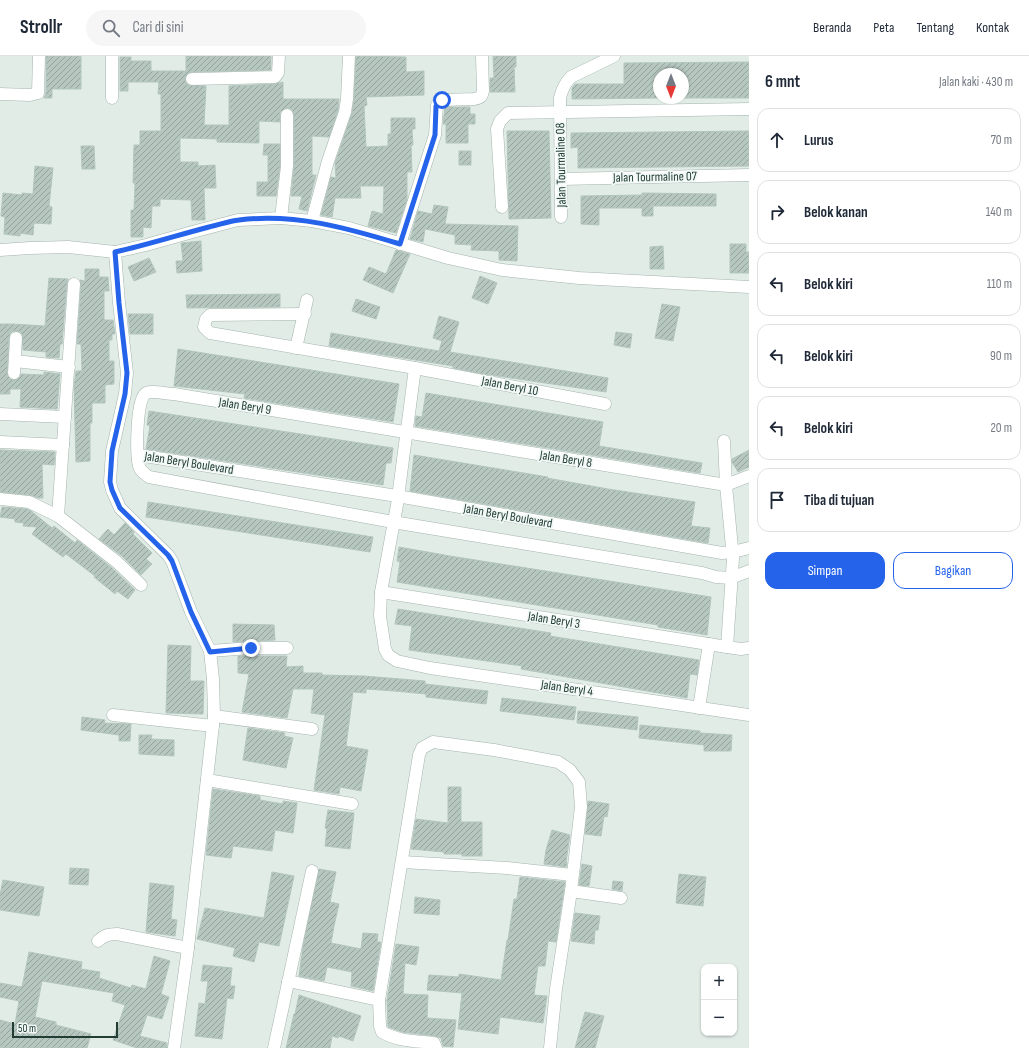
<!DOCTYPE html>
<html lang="id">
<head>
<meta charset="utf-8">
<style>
  :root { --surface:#fff; --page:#f6f6f7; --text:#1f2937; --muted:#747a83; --line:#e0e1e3; --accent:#2563eb }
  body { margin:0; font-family:"Sofia Sans Condensed",sans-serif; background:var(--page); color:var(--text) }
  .controls { position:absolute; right:12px; bottom:12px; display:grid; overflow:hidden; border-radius:8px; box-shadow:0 1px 3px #0004 }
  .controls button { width:36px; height:36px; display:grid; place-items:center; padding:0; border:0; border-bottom:1px solid var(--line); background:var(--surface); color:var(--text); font:20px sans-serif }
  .compass { position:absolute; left:653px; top:12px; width:36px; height:36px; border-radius:50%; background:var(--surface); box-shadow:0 1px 3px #0004; rotate:180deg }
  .scale { position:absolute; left:12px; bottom:10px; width:106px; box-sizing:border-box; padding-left:4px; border:2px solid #213d36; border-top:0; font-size:11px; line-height:14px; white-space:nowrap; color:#213d36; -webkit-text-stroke:3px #f2f8f5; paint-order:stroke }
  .stop { position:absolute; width:12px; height:12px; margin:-9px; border:3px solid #2563eb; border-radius:50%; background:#fff }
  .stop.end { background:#2563eb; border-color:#fff; box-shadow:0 1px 4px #0008 }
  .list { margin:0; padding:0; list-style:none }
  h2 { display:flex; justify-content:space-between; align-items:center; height:52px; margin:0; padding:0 16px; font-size:17px }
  h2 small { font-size:13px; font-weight:400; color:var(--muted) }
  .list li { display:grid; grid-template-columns:26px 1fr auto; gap:12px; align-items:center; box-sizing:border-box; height:64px; margin:0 8px 8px; padding:0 8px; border:1px solid var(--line); border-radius:12px }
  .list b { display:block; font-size:15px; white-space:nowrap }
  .list em { font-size:13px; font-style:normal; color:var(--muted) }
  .actions { display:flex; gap:8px; padding:12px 16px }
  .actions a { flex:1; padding:9px 0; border:1px solid var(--accent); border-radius:12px; text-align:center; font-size:14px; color:var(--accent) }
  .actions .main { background:var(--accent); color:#fff }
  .icon { flex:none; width:22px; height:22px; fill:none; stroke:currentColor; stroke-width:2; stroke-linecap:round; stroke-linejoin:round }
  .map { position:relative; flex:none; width:749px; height:992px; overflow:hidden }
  header { display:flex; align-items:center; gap:24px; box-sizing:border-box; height:56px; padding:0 20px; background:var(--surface); border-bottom:1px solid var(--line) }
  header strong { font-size:19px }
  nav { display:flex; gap:22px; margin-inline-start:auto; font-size:14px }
  .search { width:280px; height:36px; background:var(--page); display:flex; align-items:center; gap:10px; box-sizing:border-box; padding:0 14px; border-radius:22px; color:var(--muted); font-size:15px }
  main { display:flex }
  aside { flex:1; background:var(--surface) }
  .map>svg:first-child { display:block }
</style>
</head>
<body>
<header>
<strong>Strollr</strong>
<div class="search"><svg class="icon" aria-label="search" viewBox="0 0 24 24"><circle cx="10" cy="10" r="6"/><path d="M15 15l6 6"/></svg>Cari di sini</div>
<nav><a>Beranda</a><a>Peta</a><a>Tentang</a><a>Kontak</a></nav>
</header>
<main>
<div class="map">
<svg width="749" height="992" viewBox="0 0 749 992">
  <defs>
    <pattern id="building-hatch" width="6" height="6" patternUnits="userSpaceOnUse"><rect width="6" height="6" fill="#b6c7c0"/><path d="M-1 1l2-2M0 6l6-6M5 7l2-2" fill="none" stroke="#94a39d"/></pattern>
  </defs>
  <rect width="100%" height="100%" fill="#e1ece7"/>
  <!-- building -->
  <g fill="url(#building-hatch)" stroke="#b3c6be">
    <path d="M46,0H81V33H52V42H44L46,37Z"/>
    <path d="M186,0H271V14L192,16L188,17L185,23L188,29L206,30L204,69H229V30L275,28L283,26V43H339L338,54L329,81L312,80V119H316L307,155L299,153L302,140H291L294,110V59L291,53L287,52L280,56V66L259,65V87L217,86V83L180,82V106H198V110L215,109L216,132H204L205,164H192L191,144L160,143V150H152L151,172L143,171V181H131V154H134L135,127H133L134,89H140V75H161V38H158L159,26H128V35H120V1H131V5H151V15H186Z"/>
    <path d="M356,0L406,1V16L424,15V39L366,41L367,49L364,50L366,91L388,90V78H391V62H415V73H412L413,89H411L412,116H407V143L396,177L368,170L372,155L383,158L384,130H360L361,142H335L332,161L321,159L331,121L336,122L335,107L352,57L354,43Z"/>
    <path d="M493,0H516V11H514L515,36H490V22H494Z"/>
    <path d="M749,6V42H683V18H659V42L572,43V32L575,28H624V7Z"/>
    <path d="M445,51H470V58H475V68H468V87H446V68H443Z"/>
    <path d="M507,75H549L551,162L509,163Z"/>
    <path d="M749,75V110L578,112V91L571,92V77Z"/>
    <path d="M264,88H280V110L276,140H257V126H268V99H263Z"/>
    <path d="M81,90H94L95,113H82Z"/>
    <rect x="459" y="95" width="12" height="14"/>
    <path d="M35,110L53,112L49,150L52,151L51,168L34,167L33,179L20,177V180L4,178L5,161L1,160L3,137L22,139V137L33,138Z"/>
    <path d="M642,137L716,138V150H653V160H642V152H599V169L581,168V140L642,139Z"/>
    <path d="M434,149L448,151L445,168L518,170L517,205L499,204V195L471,194L472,189L455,188V179L425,173L423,186L410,183L418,155L432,158Z"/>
    <path d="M201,185L202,215L177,217L176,205H183L181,187Z"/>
    <path d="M730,188H746V196H749V217H730Z"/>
    <path d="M663,190L664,213H650V191Z"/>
    <path d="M396,194L410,198L393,237L363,224L369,211L386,218Z"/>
    <path d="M149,202L156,216L134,225L128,211Z"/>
    <path d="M85,213H99V221H108L109,235H104V264H113L115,278H112V284H109V305H114V328L105,329V347H92V367H90V405L76,406L74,330L76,315H82L81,288H77L81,229L80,224L85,225Z"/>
    <path d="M480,220L497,227L488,248L472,242Z"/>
    <path d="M49,222L68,223L67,227L62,288H60L59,302L46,301V296L23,294L22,278L20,276L13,275L10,278L9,282L7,317L10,323L14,324L20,321L21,318L44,319V316L60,318L57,353L20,351L21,333H10V338H0V268H13L45,270Z"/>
    <path d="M280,238V251L187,252L186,239Z"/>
    <path d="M356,243L380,251L376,263L352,255Z"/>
    <path d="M662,248L680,251L673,285L655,282Z"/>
    <path d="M128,258H153V278H130Z"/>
    <path d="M439,260L459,266L450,296L608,322L606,336L484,318L453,312V310L329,290L331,277L439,295L442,285L433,282Z"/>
    <path d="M616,276L632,278L630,292L614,289Z"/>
    <path d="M178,293L399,328L393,366L244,342L245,338L174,330Z"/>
    <path d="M426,337L603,366L599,390L702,407L700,417L415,370L416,360L422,361Z"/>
    <path d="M149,355L393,392L391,407H386L383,429L146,393L150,370L147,369Z"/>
    <path d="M0,394L55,396L54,409L42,408L43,442H38L30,439L0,436Z"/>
    <path d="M749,394V411L738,416L732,406V403Z"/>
    <path d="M414,399L548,421L547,422L608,433L695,446L691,470L710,472L708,487L410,435Z"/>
    <path d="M148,446L373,481L370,496L146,461Z"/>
    <path d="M2,451L27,453L31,455L52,472L54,470L75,487L77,484L112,512L135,534L128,543L117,535L115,538L94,521L95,520L66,498L63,501L32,478L37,471L23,470L24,467L15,466V463L0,461Z"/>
    <path d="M125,467L134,476L133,478L152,497L146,503L152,508L141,519L122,500L99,483L108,473L114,479Z"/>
    <path d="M399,491L450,500L711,541L707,579L658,571V569L397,526L400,506L397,505Z"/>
    <path d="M398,553L551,577L550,580L699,604L697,619L690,618L687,642L521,613L522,610L409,594L412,570L395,568Z"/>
    <path d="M233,568L274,569L275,584L233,586Z"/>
    <path d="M168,589L191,590L190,625H204L203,658L166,657Z"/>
    <path d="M238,600H287L286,611L303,610V617H322V619L364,620L425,625V628L488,635L486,648L426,641V638L394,635L366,633V637L353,636L346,690L368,694L361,735L340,731L339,738L314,734L325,659L311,657L314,633H293L287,662L242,656L249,618L238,617Z"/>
    <path d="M502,642L576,651L574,664L500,655Z"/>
    <path d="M578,655L638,661L637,674L577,667Z"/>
    <path d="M82,661L105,664L104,667L131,668L130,685H119V679L81,674Z"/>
    <path d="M640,669L700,675V677L732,679L731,695H704V689L639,682Z"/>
    <path d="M248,672L285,677L284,680L293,682L286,712L243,704Z"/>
    <path d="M139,679H152L151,683L174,684V700L139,698Z"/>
    <path d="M448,731H461V766H482V800H462V798H444V796L411,793L416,763L448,767Z"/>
    <path d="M213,733L260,740V744L283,748V745L297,747L293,777L275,774L272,795L233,790L231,802L206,799Z"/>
    <path d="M588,745L609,748L607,761L604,760L601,780L585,778Z"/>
    <path d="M328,754L354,757L350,793L325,790L327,773L325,772Z"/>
    <path d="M552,774L570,779L566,806H567L566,811L544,808L546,794Z"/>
    <path d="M582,808L592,810L589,830L579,829Z"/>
    <path d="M70,812L89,813L88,829L69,828Z"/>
    <path d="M319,813L336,816L330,846L339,848L334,870L331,887L361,893L363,877L378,878L377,886H381L373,935L351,930L352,916L327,911L324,925L299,920L303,890Z"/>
    <path d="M272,816L294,820L279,890L259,886L254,906L233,900L235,892L197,883L205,852L264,862Z"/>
    <path d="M679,818L706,821L703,850L676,847Z"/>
    <path d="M520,821L565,826L556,886L548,885L545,910H538L534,939L547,940L543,967L500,961L498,978L458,973L462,937L427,934L429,919L459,921V918L501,924L507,884H508L514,843H517Z"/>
    <path d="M3,824L44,831L39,860L0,854V839Z"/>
    <path d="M613,825L623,826L622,835L612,833Z"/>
    <path d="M150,827L174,830L171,863L177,864L175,880L146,876Z"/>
    <path d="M415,841L440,844L439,859L414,857Z"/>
    <path d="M575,857L600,860L598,874H595L594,888L571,885Z"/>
    <path d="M396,888L419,891L416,909L405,907L403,938L428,939L427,962L456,964L453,991L443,990L441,982L435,980L402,976L388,971L387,944Z"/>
    <path d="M29,896L82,906L81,913L100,916L99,922L131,932L132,929L146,933L154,900L170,905L161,938L169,941L162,963L147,959L140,980L167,987V992H137L113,984L125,949L112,945L114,937L42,925L35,961L56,966V969L91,978L87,992H0V964L15,968L19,945L0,941V927L22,931Z"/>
    <path d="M203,909L232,912L230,930H235L233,943L227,942L222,983L195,980L199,947L205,948L208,925H201Z"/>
    <path d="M299,939L361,960L353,985L339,980L338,982L332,980L330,992H286L294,958H295Z"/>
    <path d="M585,956L604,960L595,992H575Z"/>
  </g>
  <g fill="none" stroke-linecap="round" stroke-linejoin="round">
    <!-- minor casing -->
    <g stroke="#a4b4ae" stroke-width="13">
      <g id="minor">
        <path d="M112,0V42"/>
        <path d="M192,23L275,21L278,17L279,0"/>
        <path d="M0,38L30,39L38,37L39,0"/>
        <path d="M561,123L749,119"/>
        <path d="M502,151L497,73L500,65L508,57L749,53"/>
        <path d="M561,161L560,42C562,33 565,27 571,21L614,0"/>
        <path d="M281,162L287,110V59"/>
        <path d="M312,165L328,105L345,56L347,43L349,0"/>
        <path d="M400,188L435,79L437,49L442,44L474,43C480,42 482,41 483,35L482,0"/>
        <path d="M0,194L30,192L68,191L115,196L146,189L196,175L238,164L281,162L312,165L349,172L448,202L502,214L579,222L749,231"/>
        <path d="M115,196L119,247L127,317L125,338L112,395L110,426L112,434L120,452L168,499L172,505L191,556L210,595L213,623L214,660L188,892L174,992"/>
        <path d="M305,258L210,259L206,263L204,271L210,277L415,312L605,348"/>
        <path d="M296,292L307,244"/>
        <path d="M15,305L69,311"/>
        <path d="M415,312L397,449L381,536L380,560L385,593L388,599L397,605L430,612L749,659"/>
        <path d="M14,317L16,282"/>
        <path d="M0,358L65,361"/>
        <path d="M724,385L726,429L733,502L727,591"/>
        <path d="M0,386L63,389"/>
        <path d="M138,399L397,440L722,497L733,496L749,492"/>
        <path d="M749,420L726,429L174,338C166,338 153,334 146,337C136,342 136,399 139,410C140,415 145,418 149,421L393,466L702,517L716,521L731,522L749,515"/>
        <path d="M0,443L29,446L58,460L117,506L141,529"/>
        <path d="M58,460L74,228"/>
        <path d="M381,536L727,591L741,593L749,592"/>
        <path d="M210,595L251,592H287"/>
        <path d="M699,652L709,588"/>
        <path d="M113,659L213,670"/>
        <path d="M214,660L312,673"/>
        <path d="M207,724L352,748"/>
        <path d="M402,806L507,812L572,819"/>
        <path d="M571,835L621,842"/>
        <path d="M98,885C104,879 109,878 117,878L188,892"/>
        <path d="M288,925C318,931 349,938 379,944L419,699L422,692L433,686L494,694L558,706L570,714L579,726L581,751L571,835L556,933L550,992"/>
        <path d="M379,944L380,970L382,976C397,985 416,985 434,987L436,992"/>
        <path d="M274,992L312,815"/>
      </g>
    </g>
    <!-- minor -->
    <use href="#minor" stroke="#fff" stroke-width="12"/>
  </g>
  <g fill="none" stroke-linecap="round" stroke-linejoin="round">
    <!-- route -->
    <path stroke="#2563eb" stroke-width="5" d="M251,592L210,596L191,556L172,505L168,499L120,452L112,434L110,426L112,395L125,338L127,317L119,247L115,196C147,189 178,179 209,171C219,169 229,165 239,164C295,157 347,172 400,188L435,79L436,50L442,44"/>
  </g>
  <g text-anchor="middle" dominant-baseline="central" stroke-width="3.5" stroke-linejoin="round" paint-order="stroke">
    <!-- street labels -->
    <g font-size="13" fill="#213d36" stroke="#f2f8f5">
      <text transform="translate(561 109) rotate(-91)">Jalan Tourmaline 08</text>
      <text transform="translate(655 121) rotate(-1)">Jalan Tourmaline 07</text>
      <text transform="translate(510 330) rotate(11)">Jalan Beryl 10</text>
      <text transform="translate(245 350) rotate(9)">Jalan Beryl 9</text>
      <text transform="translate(566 403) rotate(9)">Jalan Beryl 8</text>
      <text transform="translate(189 407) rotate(9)">Jalan Beryl Boulevard</text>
      <text transform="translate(508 460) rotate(10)">Jalan Beryl Boulevard</text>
      <text transform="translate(554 564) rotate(9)">Jalan Beryl 3</text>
      <text transform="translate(567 632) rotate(8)">Jalan Beryl 4</text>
    </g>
  </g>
</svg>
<div class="controls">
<button>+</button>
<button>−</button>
</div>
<svg class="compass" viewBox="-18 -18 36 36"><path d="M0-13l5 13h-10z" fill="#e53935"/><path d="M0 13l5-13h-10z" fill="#747a83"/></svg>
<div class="scale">50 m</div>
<div class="stop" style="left:442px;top:44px"></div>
<div class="stop end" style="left:251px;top:592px"></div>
</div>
<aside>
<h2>6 mnt<small>Jalan kaki · 430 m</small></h2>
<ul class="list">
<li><svg class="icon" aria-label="ahead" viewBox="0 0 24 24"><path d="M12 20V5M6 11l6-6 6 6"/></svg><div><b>Lurus</b></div><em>70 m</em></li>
<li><svg class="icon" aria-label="right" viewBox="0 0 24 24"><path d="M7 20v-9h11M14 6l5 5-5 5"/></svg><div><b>Belok kanan</b></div><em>140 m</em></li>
<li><svg class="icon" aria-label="left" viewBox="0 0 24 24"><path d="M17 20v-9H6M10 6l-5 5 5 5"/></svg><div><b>Belok kiri</b></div><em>110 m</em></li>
<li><svg class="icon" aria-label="left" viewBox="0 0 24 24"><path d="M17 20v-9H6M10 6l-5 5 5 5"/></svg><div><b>Belok kiri</b></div><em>90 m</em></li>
<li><svg class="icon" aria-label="left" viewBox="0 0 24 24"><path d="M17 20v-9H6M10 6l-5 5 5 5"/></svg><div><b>Belok kiri</b></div><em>20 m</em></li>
<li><svg class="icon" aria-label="arrive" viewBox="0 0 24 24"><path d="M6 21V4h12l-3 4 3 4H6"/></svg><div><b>Tiba di tujuan</b></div></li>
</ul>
<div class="actions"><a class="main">Simpan</a><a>Bagikan</a></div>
</aside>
</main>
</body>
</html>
